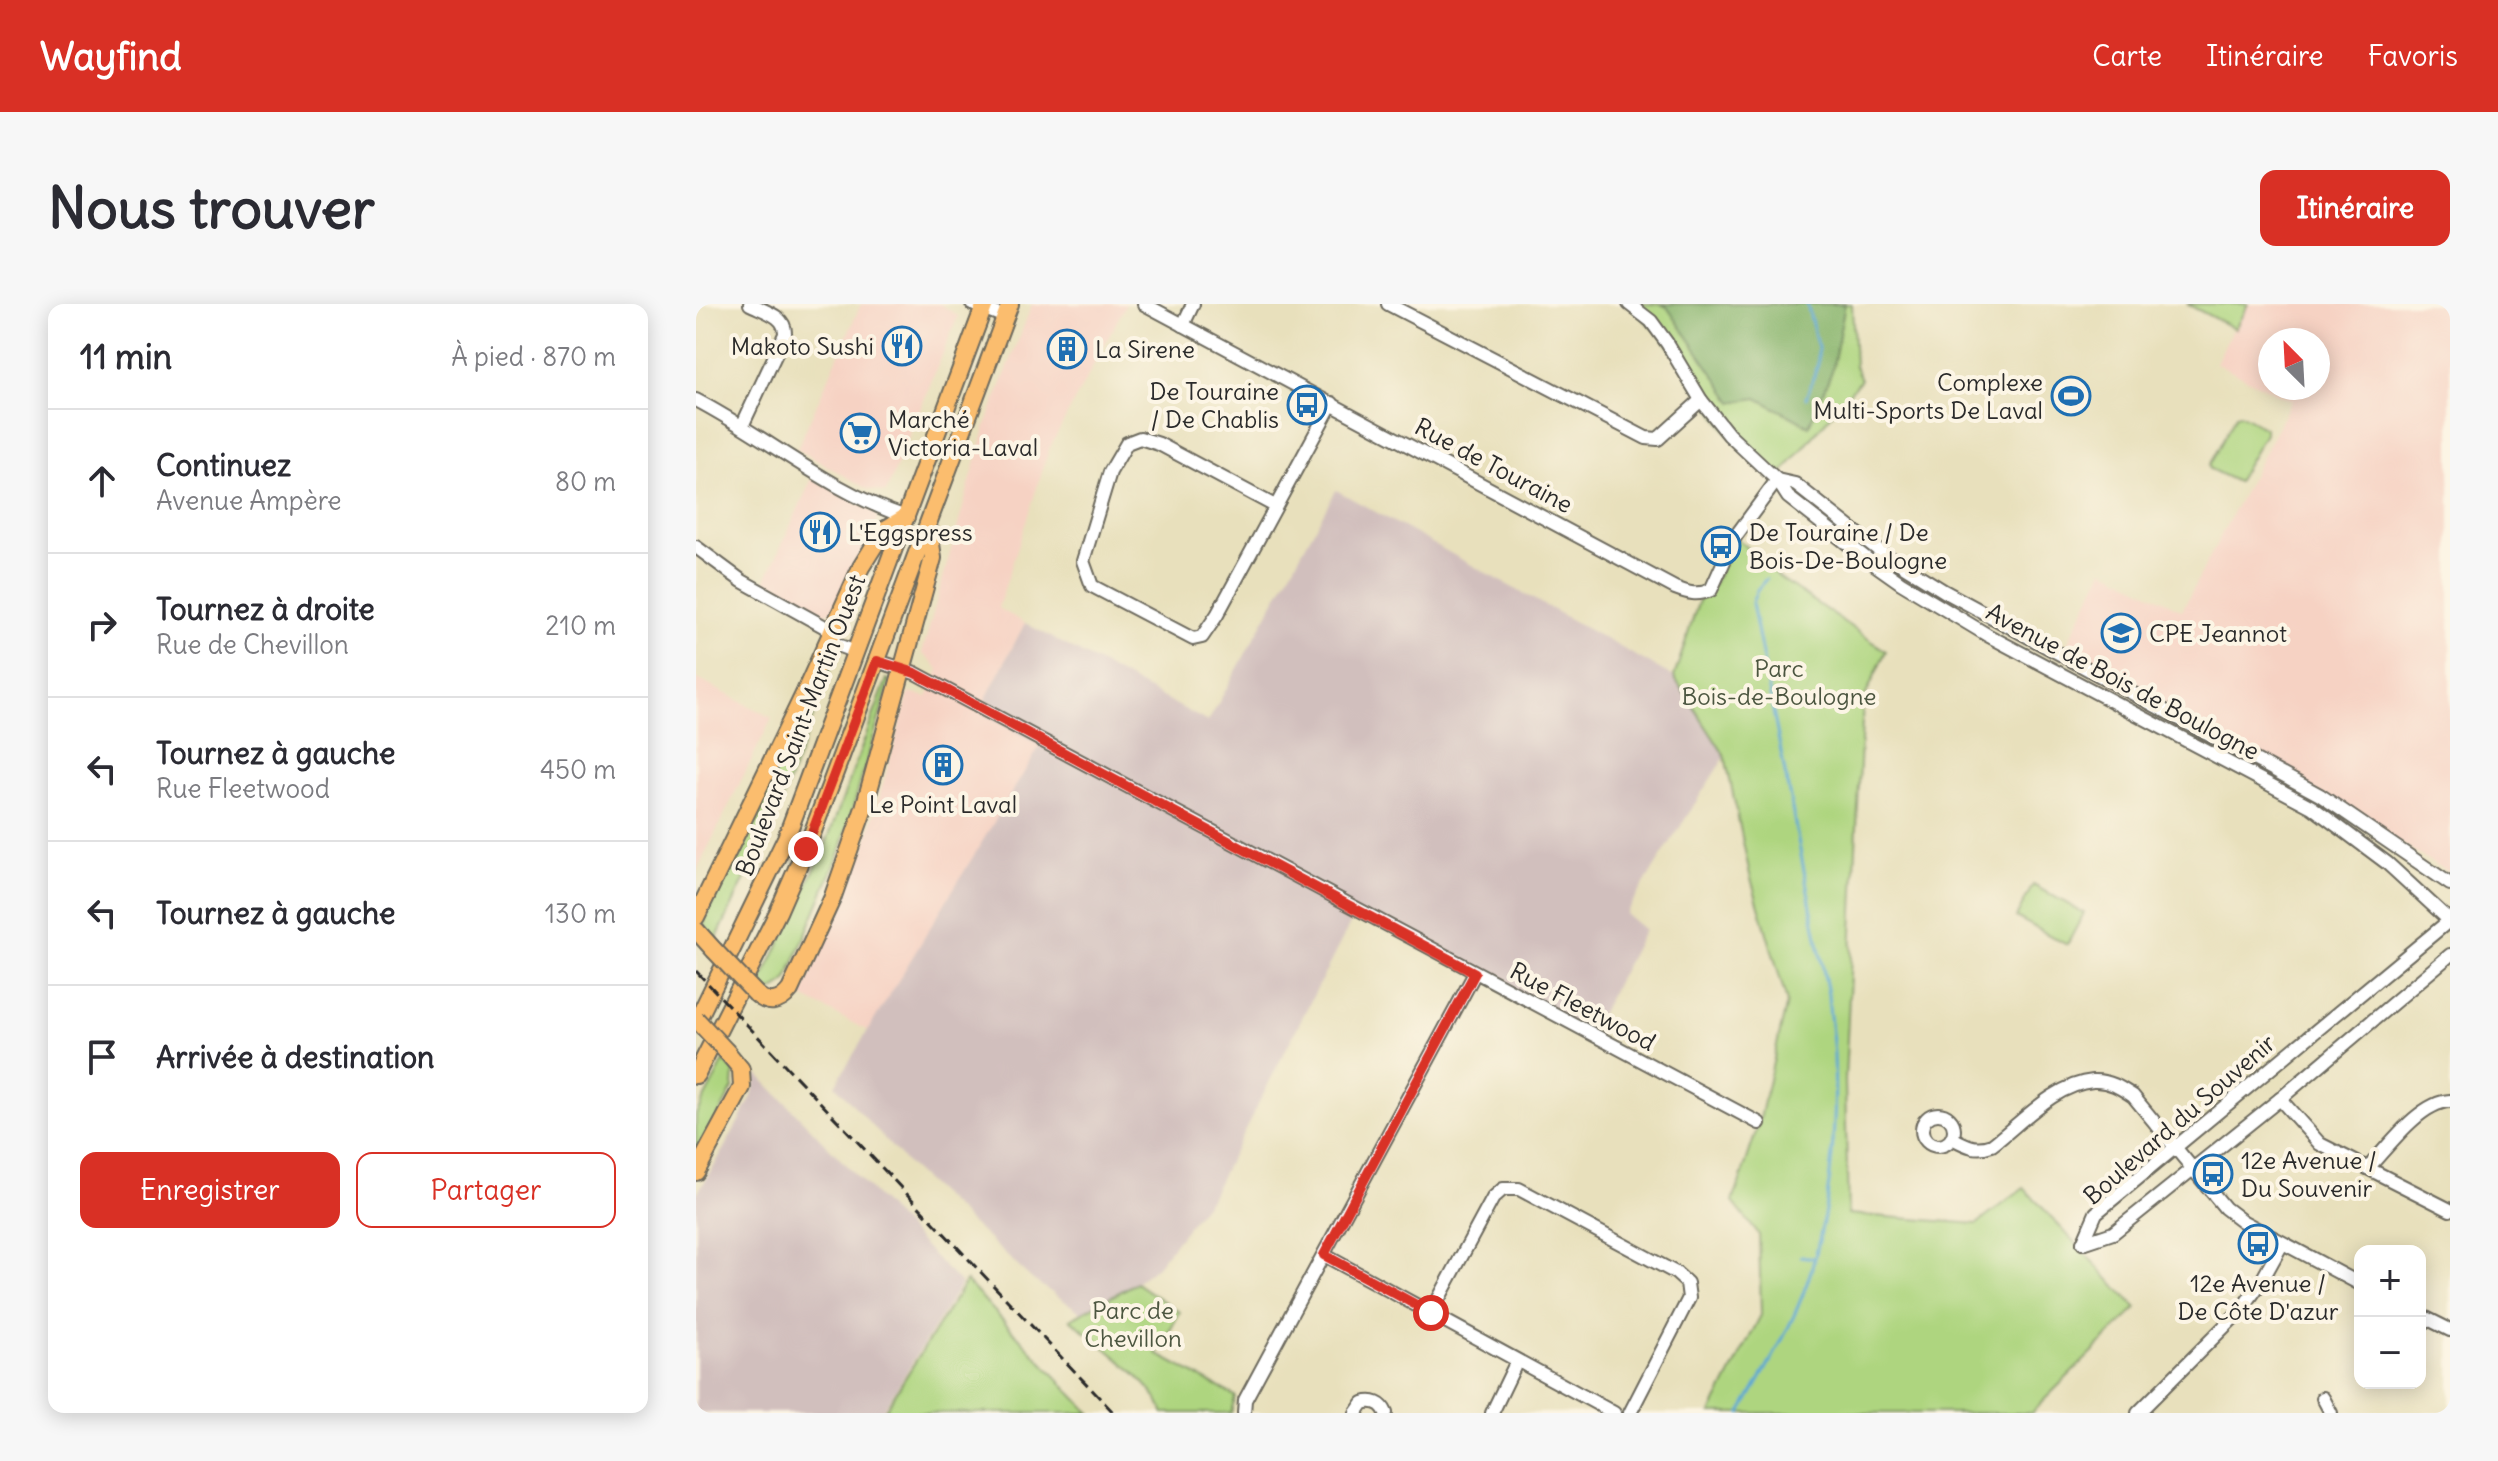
<!DOCTYPE html>
<html lang="fr">
<head>
<meta charset="utf-8">
<style>
  :root { --surface:#fff; --page:#f7f7f7; --text:#2b2b33; --muted:#7c7c81; --line:#e1e1e2; --accent:#d93025 }
  body { margin:0; font-family:Delius,sans-serif; background:var(--page); color:var(--text) }
  .controls { position:absolute; right:24px; bottom:24px; display:grid; overflow:hidden; border-radius:16px; box-shadow:0 4px 20px #0003 }
  .controls button { width:72px; height:72px; display:grid; place-items:center; padding:0; border:0; border-bottom:2px solid var(--line); background:var(--surface); color:var(--text); font:40px sans-serif }
  .compass { position:absolute; left:1562px; top:24px; width:72px; height:72px; border-radius:50%; background:var(--surface); box-shadow:0 4px 20px #0003; rotate:336deg }
  .stop { position:absolute; width:24px; height:24px; margin:-18px; border:6px solid #d93025; border-radius:50%; background:#fff }
  .stop.end { background:#d93025; border-color:#fff; box-shadow:0 2px 8px #0008 }
  .list { margin:0; padding:0; list-style:none }
  h2 { display:flex; justify-content:space-between; align-items:center; height:104px; margin:0; padding:0 32px; font-size:34px }
  h2 small { font-size:26px; font-weight:400; color:var(--muted) }
  .list li { display:grid; grid-template-columns:52px 1fr auto; gap:24px; align-items:center; box-sizing:border-box; height:144px; padding:0 32px; border-top:2px solid var(--line) }
  .list b { display:block; font-size:30px; white-space:nowrap }
  .list p { margin:0; font-size:26px; white-space:nowrap; color:var(--muted) }
  .list em { font-size:26px; font-style:normal; color:var(--muted) }
  .actions { display:flex; gap:16px; padding:24px 32px }
  .actions a { flex:1; padding:18px 0; border:2px solid var(--accent); border-radius:16px; text-align:center; font-size:28px; color:var(--accent) }
  .actions .main { background:var(--accent); color:#fff }
  .icon { flex:none; width:44px; height:44px; fill:none; stroke:currentColor; stroke-width:2; stroke-linecap:round; stroke-linejoin:round }
  .map { position:relative; flex:none; width:1754px; height:1109px; overflow:hidden; border-radius:16px }
  header { display:flex; align-items:center; gap:48px; box-sizing:border-box; height:112px; padding:0 40px; background:var(--accent); color:#fff }
  header strong { font-size:38px }
  nav { display:flex; gap:44px; margin-inline-start:auto; font-size:28px }
  .intro { display:flex; align-items:center; justify-content:space-between; box-sizing:border-box; height:192px; padding:0 48px }
  h1 { margin:0; font-size:56px }
  .button { padding:20px 36px; border-radius:16px; background:var(--accent); color:#fff; font-size:28px; font-weight:700 }
  main { display:flex; gap:48px; padding:0 48px }
  aside { flex:1; background:var(--surface); border-radius:16px; box-shadow:0 4px 20px #0003 }
  .map>svg:first-child { display:block }
</style>
</head>
<body>
<header>
<strong>Wayfind</strong>
<nav><a>Carte</a><a>Itinéraire</a><a>Favoris</a></nav>
</header>
<div class="intro"><h1>Nous trouver</h1><a class="button">Itinéraire</a></div>
<main>
<aside>
<h2>11 min<small>À pied · 870 m</small></h2>
<ul class="list">
<li><svg class="icon" aria-label="ahead" viewBox="0 0 24 24"><path d="M12 20V5M6 11l6-6 6 6"/></svg><div><b>Continuez</b><p>Avenue Ampère</p></div><em>80 m</em></li>
<li><svg class="icon" aria-label="right" viewBox="0 0 24 24"><path d="M7 20v-9h11M14 6l5 5-5 5"/></svg><div><b>Tournez à droite</b><p>Rue de Chevillon</p></div><em>210 m</em></li>
<li><svg class="icon" aria-label="left" viewBox="0 0 24 24"><path d="M17 20v-9H6M10 6l-5 5 5 5"/></svg><div><b>Tournez à gauche</b><p>Rue Fleetwood</p></div><em>450 m</em></li>
<li><svg class="icon" aria-label="left" viewBox="0 0 24 24"><path d="M17 20v-9H6M10 6l-5 5 5 5"/></svg><div><b>Tournez à gauche</b></div><em>130 m</em></li>
<li><svg class="icon" aria-label="arrive" viewBox="0 0 24 24"><path d="M6 21V4h12l-3 4 3 4H6"/></svg><div><b>Arrivée à destination</b></div></li>
</ul>
<div class="actions"><a class="main">Enregistrer</a><a>Partager</a></div>
</aside>
<div class="map">
<svg width="1754" height="1109" viewBox="0 0 1754 1109">
  <rect width="100%" height="100%" fill="#fcf5e5"/>
  <filter id="ink" filterUnits="userSpaceOnUse"><feTurbulence type="fractalNoise" baseFrequency=".0125" numOctaves="2"/><feDisplacementMap in="SourceGraphic" scale="16" xChannelSelector="R" yChannelSelector="G"/><feConvolveMatrix kernelMatrix="1 2 1 2 8 2 1 2 1" color-interpolation-filters="sRGB"/></filter>
  <filter id="wash" filterUnits="userSpaceOnUse"><feTurbulence type="fractalNoise" baseFrequency=".006" numOctaves="4" result="noise"/><feDisplacementMap in="SourceGraphic" scale="32" xChannelSelector="R" yChannelSelector="G"/><feGaussianBlur stdDeviation="1.8" result="paint"/><feColorMatrix in="noise" values="0 0 0 0 0 0 0 0 0 0 0 0 0 0 0 0 0 1.4 0 .05"/><feComposite in="paint" operator="in"/></filter>
  <g filter="url(#wash)">
    <rect width="100%" height="100%" fill="#e8e0bc"/>
    <!-- built -->
    <g fill="#f6d2c3" fill-rule="evenodd">
      <path d="M165,0H244L262,12L190,189L172,185L101,145Z"/>
      <path d="M336,0H430L354,143L302,304L329,319L283,408L345,441L172,727L105,692L168,546L213,389L231,393L243,365L226,349L290,121Z"/>
      <path d="M1548,0H1754V569L1593,473L1365,352L1408,265L1486,306L1595,97L1520,59ZM1574,36H1622V84H1574Z"/>
      <path d="M116,174L181,210L180,220L138,305L129,310L69,278Z"/>
      <path d="M0,374L76,414L0,568Z"/>
    </g>
    <!-- industrial -->
    <g fill="#d1bfbd">
      <path d="M640,186L978,373L1029,452L929,610L948,626L894,730L660,608L514,894L460,963L440,979L385,1008L337,976L214,863L139,781L344,442L283,408L329,319L512,418Z"/>
      <path d="M61,769L265,980L185,1109H0V890L15,868L56,793Z"/>
    </g>
    <!-- green -->
    <g fill="#aed57f" stroke="#6c8055" stroke-width="2">
      <path d="M933,0H1156L1159,62L1165,75L1081,176L1033,131L971,39Z"/>
      <path d="M1491,0H1552L1539,25Z"/>
      <path d="M1544,110L1569,124V130L1541,178L1514,165L1513,162L1540,111Z"/>
      <path d="M1039,233L1084,274L1190,347L1167,397L1149,776L1152,910L1281,920L1328,884C1366,924 1402,965 1441,1004L1335,1109H1015L1065,1011L1063,931L1037,898L1063,819L1091,698L1054,571L1029,452L978,373L1005,290L1015,286Z"/>
      <path d="M130,356L137,359L86,496L19,638L7,623L11,611Z"/>
      <path d="M191,375L194,377L144,548L90,678L75,688L69,686L64,681L128,545Z"/>
      <path d="M1337,581L1388,609L1371,641L1320,613Z"/>
      <path d="M28,757L38,768L37,784L0,854V810Z"/>
      <path d="M270,977L394,1109H187Z"/>
      <path d="M440,979L484,1008L461,1050L539,1092L535,1109H467C462,1081 397,1035 374,1015Z"/>
    </g>
    <!-- forest -->
    <path fill="#8ab66e" stroke="#5a704c" stroke-width="2" d="M965,0H1149L1136,67L1113,122L1061,94L1037,98L971,3Z"/>
    <g fill="none" stroke-linecap="round" stroke-linejoin="round">
      <!-- stream -->
      <g stroke="#5ba7d3" stroke-width="3">
        <path d="M1110,94L1122,60V44L1111,0"/>
        <path d="M1105,952L1118,954"/>
        <path d="M1045,1109C1067,1070 1091,1032 1107,990C1134,919 1141,828 1138,751C1137,731 1133,710 1132,690L1056,299L1061,286L1070,275"/>
      </g>
    </g>
  </g>
  <g filter="url(#ink)">
    <g fill="none" stroke-linecap="round" stroke-linejoin="round">
      <!-- minor casing -->
      <g stroke="#6d6a5e" stroke-width="16">
        <g id="minor">
          <path d="M276,0L309,13"/>
          <path d="M448,0L979,284C992,289 1001,292 1015,286L1039,233L1081,176"/>
          <path d="M692,0L950,134L962,135L1005,96"/>
          <path d="M933,0L955,17L971,39L1005,96L1033,131L1081,176L1092,193L1171,255L1205,279L1293,332L1616,503L1691,559L1754,617"/>
          <path d="M487,21L497,0"/>
          <path d="M0,96C71,133 133,187 210,213"/>
          <path d="M47,120L89,30C90,12 68,7 54,0"/>
          <path d="M1081,176L1099,180L1185,248L1248,287L1624,491L1754,580"/>
          <path d="M579,202L463,140L444,134L431,139L414,168L387,257L396,282L497,335L506,333L521,311L636,99"/>
          <path d="M0,243L46,277L129,323L141,341L160,348"/>
          <path d="M181,357L219,369L1063,819"/>
          <path d="M1584,795L1624,840L1754,906"/>
          <circle cx="1242" cy="826" r="16"/>
          <path d="M1256,834C1271,842 1280,847 1296,841C1325,819 1359,780 1397,777C1413,776 1425,784 1437,792L1529,904L1546,917L1664,980"/>
          <path d="M1672,864C1692,843 1724,798 1754,797"/>
          <path d="M1387,939L1400,909L1754,616"/>
          <path d="M1387,939L1417,929L1584,795L1754,651"/>
          <path d="M628,951L918,1109"/>
          <path d="M735,1009L797,894L807,885H823L980,969L991,979L993,994L934,1109"/>
          <path d="M1724,1011L1754,1026"/>
          <path d="M1627,1094L1635,1109"/>
          <path d="M548,1109L549,1096L779,669"/>
          <path d="M660,1109L667,1099C677,1096 686,1099 690,1109"/>
          <path d="M796,1109L821,1057"/>
          <path d="M1442,1109L1545,1006L1565,978L1586,940"/>
        </g>
      </g>
      <!-- major casing -->
      <g stroke="#6d6a5e" stroke-width="20">
        <g id="major">
          <path d="M0,613L107,392L165,263L188,226L210,213"/>
          <path d="M0,626L18,646"/>
          <path d="M60,690C72,701 84,699 94,686L136,595L168,504L237,254L233,225"/>
          <path d="M0,719L90,534L289,0"/>
          <path d="M0,771L82,608L116,530L314,0"/>
          <path d="M0,868L46,783L45,765L31,748"/>
        </g>
      </g>
      <!-- minor -->
      <use href="#minor" stroke="#fff" stroke-width="12"/>
      <!-- major -->
      <use href="#major" stroke="#fbbd6e" stroke-width="16"/>
      <!-- rail -->
      <path stroke="#2b2b2b" stroke-width="3" stroke-dasharray="12 6" stroke-linecap="butt" d="M0,667L418,1109"/>
      <!-- major-bridge casing -->
      <g stroke="#6d6a5e" stroke-width="20" stroke-linecap="butt">
        <g id="major-bridge">
          <path d="M18,646L60,690"/>
          <path d="M0,715L31,748"/>
        </g>
      </g>
      <!-- major-bridge -->
      <use href="#major-bridge" stroke="#fbbd6e" stroke-width="16"/>
    </g>
  </g>
  <g fill="none" stroke-linecap="round" stroke-linejoin="round" filter="url(#ink)">
    <!-- route -->
    <path stroke="#d93025" stroke-width="10" d="M110,545L181,357L219,369L779,669L628,951L735,1009"/>
  </g>
  <!-- icons -->
  <defs>
    <g id="restaurant-ring" transform="scale(2)"><circle r="9.5" fill="#fcf5e5" stroke="#1f6fb2" stroke-width="1.5"/><path d="M-5-6h1v4h1v-4h1v4h1v-4h1v5L-1.5 .5V6h-2V.5L-5-1ZM5-6V6H3V1.5H1.5Q1.5-4 5-6Z" fill="#1f6fb2"/></g>
    <g id="building-ring" transform="scale(2)"><circle r="9.5" fill="#fcf5e5" stroke="#1f6fb2" stroke-width="1.5"/><path d="M-4-6H4V6H1V3H-1V6H-4ZM-2.5-4.3h1.7v1.8h-1.7ZM.8-4.3h1.7v1.8H.8ZM-2.5-1h1.7V.8h-1.7ZM.8-1h1.7V.8H.8Z" fill="#1f6fb2"/></g>
    <g id="stadium-ring" transform="scale(2)"><circle r="9.5" fill="#fcf5e5" stroke="#1f6fb2" stroke-width="1.5"/><path d="M0-5a6.5 5 0 1 0 0 10a6.5 5 0 1 0 0-10ZM-3.5-1.8h7v3.6h-7Z" fill="#1f6fb2"/></g>
    <g id="bus-ring" transform="scale(2)"><circle r="9.5" fill="#fcf5e5" stroke="#1f6fb2" stroke-width="1.5"/><path d="M-5-6H5V4H4V6H2V4H-2V6H-4V4H-5ZM-3.5-4V0h7V-4ZM-3.5 1.2v1.5H-2V1.2ZM2 1.2v1.5H3.5V1.2Z" fill="#1f6fb2"/></g>
    <g id="supermarket-ring" transform="scale(2)"><circle r="9.5" fill="#fcf5e5" stroke="#1f6fb2" stroke-width="1.5"/><path d="M-6-5.5h2.5l.6 2H6L4.5 2H-2.5L-4.4-4H-6ZM-1.5 3.2a1.3 1.3 0 1 0 .1 0ZM3 3.2a1.3 1.3 0 1 0 .1 0Z" fill="#1f6fb2"/></g>
    <g id="school-ring" transform="scale(2)"><circle r="9.5" fill="#fcf5e5" stroke="#1f6fb2" stroke-width="1.5"/><path d="M0-5L7-2L0 1L-7-2ZM-4 1L0 2.5L4 1V4Q0 6-4 4Z" fill="#1f6fb2"/></g>
  </defs>
  <g fill-rule="evenodd">
    <use href="#restaurant-ring" x="206" y="42"/>
    <use href="#building-ring" x="371" y="45"/>
    <use href="#stadium-ring" x="1375" y="92"/>
    <use href="#bus-ring" x="611" y="101"/>
    <use href="#supermarket-ring" x="164" y="129"/>
    <use href="#restaurant-ring" x="124" y="228"/>
    <use href="#bus-ring" x="1025" y="242"/>
    <use href="#school-ring" x="1425" y="329"/>
    <use href="#building-ring" x="247" y="461"/>
    <use href="#bus-ring" x="1517" y="870"/>
    <use href="#bus-ring" x="1562" y="940"/>
  </g>
  <g text-anchor="middle" dominant-baseline="central" stroke-width="8" stroke-linejoin="round" paint-order="stroke">
    <!-- poi labels -->
    <g font-size="24" fill="#2b2b2b" stroke="#fcf5e5" text-anchor="start">
      <text x="178" y="42" text-anchor="end">Makoto Sushi</text>
      <text x="399" y="45">La Sirene</text>
      <text x="1347" y="78" text-anchor="end">Complexe<tspan x="1347" dy="28">Multi-Sports De Laval</tspan></text>
      <text x="583" y="87" text-anchor="end">De Touraine<tspan x="583" dy="28">/ De Chablis</tspan></text>
      <text x="192" y="115">Marché<tspan x="192" dy="28">Victoria-Laval</tspan></text>
      <text x="152" y="228">L'Eggspress</text>
      <text x="1053" y="228">De Touraine / De<tspan x="1053" dy="28">Bois-De-Boulogne</tspan></text>
      <text x="1453" y="329">CPE Jeannot</text>
      <text x="247" y="500" text-anchor="middle">Le Point Laval</text>
      <text x="1545" y="856">12e Avenue /<tspan x="1545" dy="28">Du Souvenir</tspan></text>
      <text x="1562" y="979" text-anchor="middle">12e Avenue /<tspan x="1562" dy="28">De Côte D'azur</tspan></text>
    </g>
    <!-- street labels -->
    <g font-size="24" fill="#2b2b2b" stroke="#fcf5e5">
      <text transform="translate(798 161) rotate(28)">Rue de Touraine</text>
      <text transform="translate(1427 377) rotate(28)">Avenue de Bois de Boulogne</text>
      <text transform="translate(104 421) rotate(-69)">Boulevard Saint-Martin Ouest</text>
      <text transform="translate(887 702) rotate(28)">Rue Fleetwood</text>
      <text transform="translate(1483 815) rotate(-41)">Boulevard du Souvenir</text>
    </g>
    <!-- park labels -->
    <g font-size="24" fill="#4c5640" stroke="#fcf5e5">
      <text x="1083" y="364">Parc<tspan x="1083" dy="28">Bois-de-Boulogne</tspan></text>
      <text x="437" y="1006">Parc de<tspan x="437" dy="28">Chevillon</tspan></text>
    </g>
  </g>
</svg>
<div class="controls">
<button>+</button>
<button>−</button>
</div>
<svg class="compass" viewBox="-18 -18 36 36"><path d="M0-13l5 13h-10z" fill="#e53935"/><path d="M0 13l5-13h-10z" fill="#7c7c81"/></svg>
<div class="stop" style="left:735px;top:1009px"></div>
<div class="stop end" style="left:110px;top:545px"></div>
</div>
</main>
</body>
</html>
